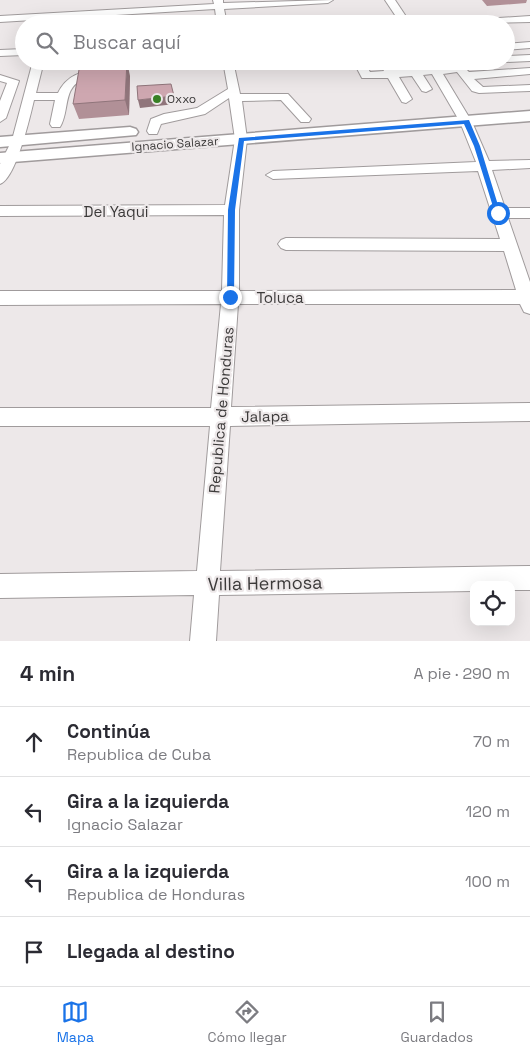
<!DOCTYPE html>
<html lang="es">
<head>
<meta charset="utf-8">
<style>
  :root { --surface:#fff; --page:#f7f7f7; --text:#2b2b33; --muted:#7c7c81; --line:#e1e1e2; --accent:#1a73e8 }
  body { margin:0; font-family:"Space Grotesk",sans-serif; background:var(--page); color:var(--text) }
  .controls { position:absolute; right:15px; bottom:15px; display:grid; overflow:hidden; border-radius:10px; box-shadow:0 5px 20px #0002 }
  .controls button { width:45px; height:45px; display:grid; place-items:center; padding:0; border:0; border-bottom:1px solid var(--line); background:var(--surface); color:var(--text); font:25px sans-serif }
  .stop { position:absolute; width:15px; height:15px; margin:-11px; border:4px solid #1a73e8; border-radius:50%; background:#fff }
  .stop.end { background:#1a73e8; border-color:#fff; box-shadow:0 1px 5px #0008 }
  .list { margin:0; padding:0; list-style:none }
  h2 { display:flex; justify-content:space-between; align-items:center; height:65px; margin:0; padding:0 20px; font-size:21px }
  h2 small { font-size:16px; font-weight:400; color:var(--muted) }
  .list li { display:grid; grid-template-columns:32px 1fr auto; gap:15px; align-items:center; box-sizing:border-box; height:70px; padding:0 20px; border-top:1px solid var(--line) }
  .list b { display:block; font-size:19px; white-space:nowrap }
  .list p { margin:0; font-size:16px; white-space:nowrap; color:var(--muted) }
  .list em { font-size:16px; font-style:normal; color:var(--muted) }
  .icon { flex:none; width:28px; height:28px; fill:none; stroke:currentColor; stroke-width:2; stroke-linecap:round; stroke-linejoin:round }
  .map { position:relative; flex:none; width:530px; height:641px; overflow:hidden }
  .search { position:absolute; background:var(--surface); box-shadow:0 5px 20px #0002; left:15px; right:15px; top:15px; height:55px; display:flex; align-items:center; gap:12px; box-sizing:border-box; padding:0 18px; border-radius:28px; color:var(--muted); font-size:19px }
  .sheet { height:345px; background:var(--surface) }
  nav { display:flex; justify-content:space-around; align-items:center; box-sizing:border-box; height:70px; border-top:1px solid var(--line); background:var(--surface); font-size:14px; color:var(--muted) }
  nav a { display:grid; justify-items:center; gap:2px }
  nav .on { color:var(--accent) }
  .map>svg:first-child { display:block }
</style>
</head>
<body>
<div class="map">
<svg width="530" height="641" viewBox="0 0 530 641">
  <rect width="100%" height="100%" fill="#ede8e9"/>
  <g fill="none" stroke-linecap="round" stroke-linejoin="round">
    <!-- minor casing -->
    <g stroke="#a09b9c" stroke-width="2">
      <g id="minor">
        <path d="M213,0H223V3L333,0L328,3L224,9L227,24H217L215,9L0,22V16L214,4Z"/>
        <path d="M385,0H395L411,24H401Z"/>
        <path d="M530,16V22L448,24L453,21Z"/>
        <path d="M530,42V48L506,50V44Z"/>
        <path d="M24,49V55L0,56V50Z"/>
        <path d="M530,55V61L506,62L502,61H506V56Z"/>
        <path d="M33,61H44L36,93H58C67,75 81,71 100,70L106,73L104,75C97,77 91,76 84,79C62,87 70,111 60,127H52L50,124L55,100H34C30,117 16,179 0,184V164L12,140Z"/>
        <path d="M223,61H233L240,94H288L311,119L309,122H301L281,100L242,101L247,139L239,210V291L516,290L504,251L286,250L281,248L278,244L281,240L286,238L500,239L478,171L273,179L266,175L273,171L476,162L460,122L432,74L423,75L432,89L426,92L422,91L412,76L399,77L412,99L406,103L402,102L388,78H362L353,61H364L370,72L384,71L379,61H390L395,70L409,69L406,64L409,61L415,62L419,69L429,68L425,61H436L439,67L452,66L449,61H489L484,64L463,66L469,72L530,68V74L474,79L483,87L530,85V91L479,93L472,91L457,72L443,74L472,122L489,161L530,160V168L492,170L505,208H530V218H508L530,282V314L524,312L520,304H238L231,407L530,403V421L230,426L220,571L530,566V590H511V585H474V591L219,595L216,641H190L194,595L0,598V574L197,571L210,426H0V408H211L221,304L0,305V291H222L224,215L0,216V206L225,205L235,139L229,98L205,114L161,124L157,134H149L147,131L151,119L164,114L197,108L228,89Z"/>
        <path d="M0,75L19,81L6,118L0,122V101L7,83L0,81Z"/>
      </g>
    </g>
    <!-- major casing -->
    <g stroke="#a09b9c" stroke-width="3">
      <g id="major">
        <path d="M530,111V121L0,163V153Z"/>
        <path d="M130,127L136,129L138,132L136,135L0,147V137Z"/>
      </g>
    </g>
    <!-- minor -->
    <use href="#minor" fill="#fff" fill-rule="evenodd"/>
    <!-- major -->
    <use href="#major" fill="#fff" fill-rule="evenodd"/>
  </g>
  <!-- wall -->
  <g fill="#b19097">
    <path d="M482,0H527L526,3L487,6Z"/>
    <path d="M130,76L129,115L79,119L73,104Z"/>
  </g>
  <!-- shaded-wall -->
  <g fill="#90757b">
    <path d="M127,61L130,76L129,115L125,100Z"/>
    <path d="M174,96L175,104L140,108L138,100Z"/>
  </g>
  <!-- building -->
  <g fill="#cea7b0" stroke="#90757b">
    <path d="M119,61H127L125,100L73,104L80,64Z"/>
    <path d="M171,84L174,96L138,100L137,86Z"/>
  </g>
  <!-- route -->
  <path fill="#1a73e8" d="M469,120L480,146L501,215L495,213L474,146L464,124L244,141L235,210L234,297L227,299L228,210L239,138Z"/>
  <!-- markers -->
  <circle fill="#388025" stroke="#ede8e9" stroke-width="2" cx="157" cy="99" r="5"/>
  <g text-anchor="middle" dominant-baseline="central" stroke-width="4.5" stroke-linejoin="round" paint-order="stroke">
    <!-- far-poi labels -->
    <g font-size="12" fill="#3c3a3a" stroke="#ede8e9" text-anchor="start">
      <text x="167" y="99">Oxxo</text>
    </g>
    <!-- far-street labels -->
    <g font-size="12" fill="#3c3a3a" stroke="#ede8e9">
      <text transform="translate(175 144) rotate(-4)">Ignacio Salazar</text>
    </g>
    <!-- street labels -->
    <g font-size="15" fill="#3c3a3a" stroke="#ede8e9">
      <text x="116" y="211">Del Yaqui</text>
      <text x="280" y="297">Toluca</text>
      <text transform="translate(221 410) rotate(-85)">Republica de Honduras</text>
      <text transform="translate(265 416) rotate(-1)">Jalapa</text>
    </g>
    <!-- near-street labels -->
    <g font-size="18" fill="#3c3a3a" stroke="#ede8e9">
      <text transform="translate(265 583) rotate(-1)">Villa Hermosa</text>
    </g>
  </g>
</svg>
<div class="controls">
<button><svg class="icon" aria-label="locate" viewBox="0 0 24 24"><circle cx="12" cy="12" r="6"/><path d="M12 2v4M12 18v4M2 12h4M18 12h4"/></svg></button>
</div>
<div class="stop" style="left:498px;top:213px"></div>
<div class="stop end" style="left:230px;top:297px"></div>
<div class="search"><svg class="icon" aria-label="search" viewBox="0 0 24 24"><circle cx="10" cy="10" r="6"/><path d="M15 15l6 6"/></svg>Buscar aquí</div>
</div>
<section class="sheet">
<h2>4 min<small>A pie · 290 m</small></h2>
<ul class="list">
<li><svg class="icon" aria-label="ahead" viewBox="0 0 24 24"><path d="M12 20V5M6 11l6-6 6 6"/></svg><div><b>Continúa</b><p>Republica de Cuba</p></div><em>70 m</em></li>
<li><svg class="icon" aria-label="left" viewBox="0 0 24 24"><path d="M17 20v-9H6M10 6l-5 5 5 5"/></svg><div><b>Gira a la izquierda</b><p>Ignacio Salazar</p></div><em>120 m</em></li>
<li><svg class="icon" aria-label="left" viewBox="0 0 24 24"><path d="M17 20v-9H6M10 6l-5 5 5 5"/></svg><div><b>Gira a la izquierda</b><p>Republica de Honduras</p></div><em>100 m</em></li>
<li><svg class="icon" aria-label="arrive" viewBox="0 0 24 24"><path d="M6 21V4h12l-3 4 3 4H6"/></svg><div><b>Llegada al destino</b></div></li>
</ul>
</section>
<nav>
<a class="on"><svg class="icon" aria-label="map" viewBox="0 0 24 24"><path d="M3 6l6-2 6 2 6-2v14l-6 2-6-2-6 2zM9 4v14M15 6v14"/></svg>Mapa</a>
<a><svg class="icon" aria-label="directions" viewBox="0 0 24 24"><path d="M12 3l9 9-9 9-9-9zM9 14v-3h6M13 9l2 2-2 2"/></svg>Cómo llegar</a>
<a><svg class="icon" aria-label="saved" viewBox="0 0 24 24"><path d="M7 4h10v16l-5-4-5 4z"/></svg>Guardados</a>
</nav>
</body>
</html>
